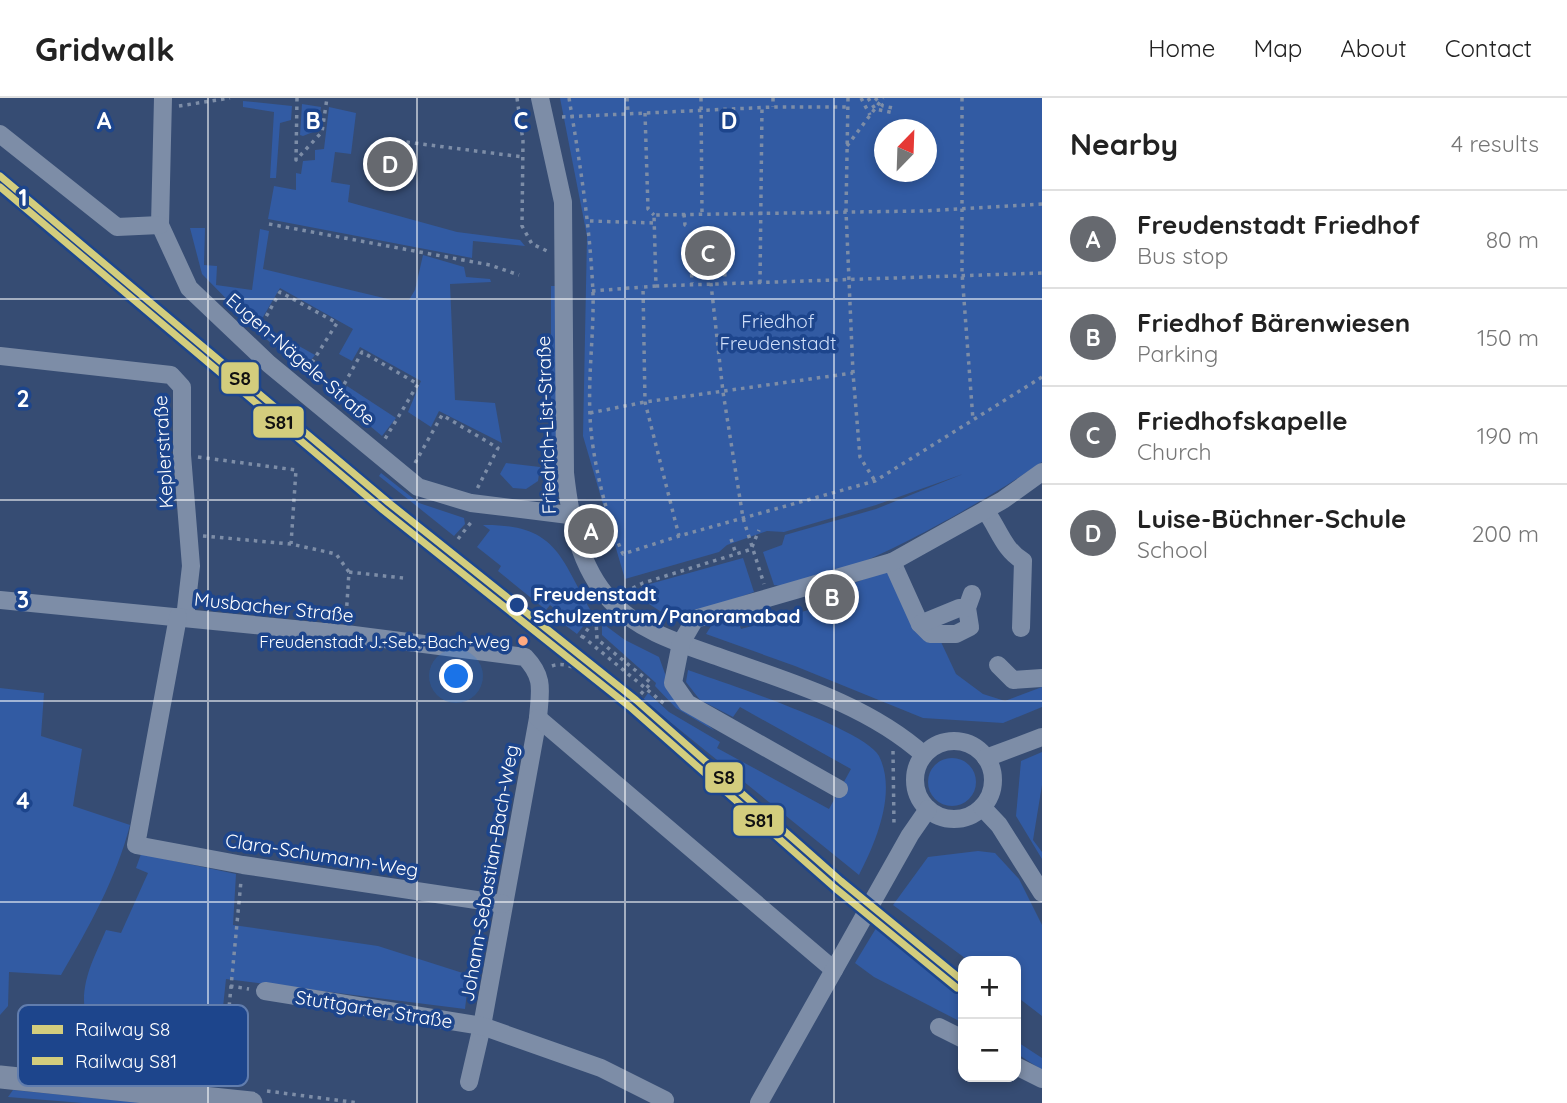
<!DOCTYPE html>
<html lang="en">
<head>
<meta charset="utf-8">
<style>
  :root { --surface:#fff; --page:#f6f6f6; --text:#222; --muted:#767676; --line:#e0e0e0; --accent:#66696f }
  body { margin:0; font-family:Quicksand,sans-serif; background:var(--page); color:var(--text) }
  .controls { position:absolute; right:21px; bottom:21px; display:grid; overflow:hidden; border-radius:14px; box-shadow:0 4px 10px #0003 }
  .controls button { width:63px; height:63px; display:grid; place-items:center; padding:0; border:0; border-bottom:2px solid var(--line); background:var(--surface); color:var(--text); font:35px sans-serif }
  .compass { position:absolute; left:874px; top:21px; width:63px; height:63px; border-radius:50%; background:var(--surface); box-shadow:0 4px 10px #0003; rotate:23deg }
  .you { position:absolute; left:457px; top:579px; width:24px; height:24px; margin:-18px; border:5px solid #fff; border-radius:50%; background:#1a73e8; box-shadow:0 0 0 10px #1a73e833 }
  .badge { display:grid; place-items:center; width:46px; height:46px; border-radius:50%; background:var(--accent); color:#fff; font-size:23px; font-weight:700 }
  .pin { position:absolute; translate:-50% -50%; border:4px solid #fff; box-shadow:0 2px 7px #0006 }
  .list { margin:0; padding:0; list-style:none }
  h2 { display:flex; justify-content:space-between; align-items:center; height:91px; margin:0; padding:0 28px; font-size:30px }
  h2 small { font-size:23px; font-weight:400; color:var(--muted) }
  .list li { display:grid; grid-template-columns:46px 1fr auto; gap:21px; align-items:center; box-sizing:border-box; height:98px; padding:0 28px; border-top:2px solid var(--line) }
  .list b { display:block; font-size:26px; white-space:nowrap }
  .list p { margin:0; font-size:23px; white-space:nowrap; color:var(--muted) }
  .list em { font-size:23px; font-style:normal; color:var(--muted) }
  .map { position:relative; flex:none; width:1042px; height:1005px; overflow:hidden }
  header { display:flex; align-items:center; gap:42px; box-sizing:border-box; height:98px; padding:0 35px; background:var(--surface); border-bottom:2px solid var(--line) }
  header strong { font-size:33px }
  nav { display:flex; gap:38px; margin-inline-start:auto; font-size:24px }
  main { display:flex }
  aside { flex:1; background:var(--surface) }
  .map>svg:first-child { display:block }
</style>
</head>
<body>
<header>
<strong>Gridwalk</strong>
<nav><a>Home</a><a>Map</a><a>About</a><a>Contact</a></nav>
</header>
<main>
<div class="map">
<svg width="1042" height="1005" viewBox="0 0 1042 1005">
  <rect width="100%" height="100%" fill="#364c73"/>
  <!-- green -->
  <g fill="#325ba3" fill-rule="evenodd">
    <path d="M560,0H1042V364C995,397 828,496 774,487L763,454L782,447L785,437L876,411L963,376L876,407L784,434L767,433L727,447L719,454L625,481L583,338L587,138ZM884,32H926V74H884Z"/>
    <path d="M243,3L292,8L291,22L280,25L276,80H270L274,14L243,9Z"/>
    <path d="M302,6L321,9L318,32L303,38L300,37Z"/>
    <path d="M329,9L356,15L351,56L335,54L331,84L350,87L348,104L457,134L520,142L525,148L473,143L472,160L268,121L274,88L296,92V75L301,76L303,63L315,62V52L324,51Z"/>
    <path d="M190,130H205L204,167L217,168L216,187L252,192L260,131L269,133L263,171L392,202H409L415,192L423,157L464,169L466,179L490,181L491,184L450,186L455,302L495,305L502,345L439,313L431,329L408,314L421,283L360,249L352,263L339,256L353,231L280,190L256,231L202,176Z"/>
    <path d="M551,188H557L556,342L551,343Z"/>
    <path d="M265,229L315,257L304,271L261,237Z"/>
    <path d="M347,288L396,320L382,338L340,303Z"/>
    <path d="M506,365L540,369L538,383L526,391L513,390L500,376Z"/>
    <path d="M381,375L419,405L464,420L465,426L454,438L379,378Z"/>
    <path d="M483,427C559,426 560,461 593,516L577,536L565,527L568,522L550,507L546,512L498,473L501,468L477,449L490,432Z"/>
    <path d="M743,460L754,494L674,522L635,497V493L646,487Z"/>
    <path d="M882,474H889L941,544L956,576L983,596L1005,603L1042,589V609L1003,625L923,620L795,568L706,536L711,528L737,519L741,531L855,499L852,486Z"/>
    <path d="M602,525L625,542L659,559L673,598L715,633L676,610L655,588L656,585L602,537Z"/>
    <path d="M688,572C722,584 865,631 879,658C897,694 876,744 859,777L643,602L648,595L669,614L720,644L717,650L829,711L851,671L740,609L733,619L700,602L686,584Z"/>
    <path d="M0,590L44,595L41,638L82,651L73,708L130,727C116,781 89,829 61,877L9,874L8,908L0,917Z"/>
    <path d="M1042,654V687L1033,742L1042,754V761L1016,718L1021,663Z"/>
    <circle cx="952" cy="684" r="24"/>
    <path d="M978,753L995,755L1019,781L1042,827V918L1016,898V863H969L893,807L928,759Z"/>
    <path d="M141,756L236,776L233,827L378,848L469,877L465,911L226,881L221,928L85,914C80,884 95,858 106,832L121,835L148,775L136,770Z"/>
    <path d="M878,827L963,900V925L874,879L855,865Z"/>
    <path d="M1016,943L1042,960V972L1016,955Z"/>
    <path d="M13,992L145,1005H83L8,999Z"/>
  </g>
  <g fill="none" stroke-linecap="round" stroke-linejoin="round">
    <!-- path -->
    <g stroke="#7d8da7" stroke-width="3.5" stroke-dasharray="3.5 5" stroke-linecap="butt">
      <path d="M297,0L296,62L322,34L327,0"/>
      <path d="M517,0L523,43L522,128L532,146L547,153"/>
      <path d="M569,0C580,65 590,128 593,195C594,235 588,276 590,317C591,356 606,420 623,456L679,438"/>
      <path d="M627,0L628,15"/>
      <path d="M701,0L702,116"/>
      <path d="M773,0V9"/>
      <path d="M848,0L846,113L853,275L860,359L875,383"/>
      <path d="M861,0L870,17"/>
      <path d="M868,0L875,11L894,15"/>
      <path d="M875,0L883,8L893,10"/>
      <path d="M962,0V175L973,322"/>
      <path d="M179,8L230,0"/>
      <path d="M645,15L648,111L654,117"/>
      <path d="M562,19L773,9H848"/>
      <path d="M398,43L523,59"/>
      <path d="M847,48L883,0"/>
      <path d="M1042,106L922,113L654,117L656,188L1042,175"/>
      <path d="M684,116L685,127L689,129"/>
      <path d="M590,123L654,125"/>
      <path d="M269,126L490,167L519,177"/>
      <path d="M724,141L725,185"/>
      <path d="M690,142L692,185"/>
      <path d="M709,168L723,294L743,420L764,486"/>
      <path d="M760,185L762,9"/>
      <path d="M656,188L643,189L645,304L679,438L875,383L1042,279"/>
      <path d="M592,193L643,189"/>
      <path d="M258,233L280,194L337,225L306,274"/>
      <path d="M336,301L362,254L418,286L385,341"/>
      <path d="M590,315L645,304L853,275"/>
      <path d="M198,359L296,372L291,446"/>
      <path d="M415,365L442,317L498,350L477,391"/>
      <path d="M203,438L291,446L336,456L349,474L346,520"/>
      <path d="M458,441L472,423"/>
      <path d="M731,441L736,456"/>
      <path d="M752,449L759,432"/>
      <path d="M349,474L403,480"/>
      <path d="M625,494L643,485L752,451"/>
      <path d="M582,538L667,608"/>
      <path d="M581,540L594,523"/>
      <path d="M552,568C577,559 609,596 627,611L651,585L597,541L596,521L601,515"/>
      <path d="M893,653L894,728"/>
      <path d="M230,888L249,891"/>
      <path d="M222,984L241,783"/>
      <path d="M267,993L359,1005"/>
    </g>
    <!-- minor -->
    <g stroke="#7d8da7" stroke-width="18">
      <path d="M163,0L160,127L189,190L269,266L418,389L471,405L569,417"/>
      <path d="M540,0L563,104L565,375C570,420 579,469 611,503C638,533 682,546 719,559C789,584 867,606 924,657"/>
      <path d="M0,36L117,129L160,127"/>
      <path d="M0,258L171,277L182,289V357L191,468L185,520"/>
      <path d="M985,412C999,431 1003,451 1023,463L1021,530"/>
      <path d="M892,464L920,526L930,536H956L970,529L967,510L972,496"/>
      <path d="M0,502L346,536L525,559C545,580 540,593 538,620L482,928L469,984"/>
      <path d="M178,519L136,747L243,767L503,806"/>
      <path d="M920,526L959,510H967"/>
      <path d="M998,567L1013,582L1042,580"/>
      <path d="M538,620L834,872"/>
      <circle cx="954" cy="682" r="39"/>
      <path d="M986,660L1042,639"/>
      <path d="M839,691L687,605L673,585L681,545L695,521L892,464L1003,402L1042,374"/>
      <path d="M982,709L999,727L1042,795"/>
      <path d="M265,893L482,928L601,970L665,1002"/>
      <path d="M939,929L963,941"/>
      <path d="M1016,968L1042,981"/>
      <path d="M759,1005L910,737L928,711"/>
    </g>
    <!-- major -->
    <path stroke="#7d8ca5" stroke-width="23" d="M0,979L251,1005"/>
    <!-- rail-1 casing -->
    <g stroke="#1d458c" stroke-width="12">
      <path id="rail-1" d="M0,78L389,405L636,602L841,783L963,883"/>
    </g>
    <!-- rail-2 casing -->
    <g stroke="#1d458c" stroke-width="12">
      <path id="rail-2" d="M0,89L383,412L630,609L835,790L957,890"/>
    </g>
    <!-- rail-1 -->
    <use href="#rail-1" stroke="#d3cd7d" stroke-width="7"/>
    <!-- rail-2 -->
    <use href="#rail-2" stroke="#d3cd7d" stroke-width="7"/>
  </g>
  <!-- grid -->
  <path fill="none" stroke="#fff" stroke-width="2" stroke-opacity="0.55" d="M208,0V1005M417,0V1005M625,0V1005M834,0V1005M0,201H1042M0,402H1042M0,603H1042M0,804H1042"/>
  <!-- markers -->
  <circle fill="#1d458c" stroke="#fff" stroke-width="3.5" cx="517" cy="507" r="9"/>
  <circle fill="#ffa980" stroke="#1d458c" stroke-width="2.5" cx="523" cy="543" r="6"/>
  <g text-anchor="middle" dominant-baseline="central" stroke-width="7" stroke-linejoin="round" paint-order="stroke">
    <!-- bus labels -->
    <g font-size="17" fill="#fff" stroke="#1d458c" text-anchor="end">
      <text x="510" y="543">Freudenstadt J.-Seb.-Bach-Weg</text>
    </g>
    <!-- park labels -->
    <g font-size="19" fill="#d0dff9" stroke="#1d458c">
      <text x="778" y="223">Friedhof<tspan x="778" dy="22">Freudenstadt</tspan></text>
    </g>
    <!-- street labels -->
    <g font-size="19" fill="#fff" stroke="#1d458c">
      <text transform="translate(301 261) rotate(41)">Eugen-Nägele-Straße</text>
      <text transform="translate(546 327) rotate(-92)">Friedrich-List-Straße</text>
      <text transform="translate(163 354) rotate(-93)">Keplerstraße</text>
      <text transform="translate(274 509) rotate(6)">Musbacher Straße</text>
      <text transform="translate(322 757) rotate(9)">Clara-Schumann-Weg</text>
      <text transform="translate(489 775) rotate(-80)">Johann-Sebastian-Bach-Weg</text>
      <text transform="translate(374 911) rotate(9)">Stuttgarter Straße</text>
    </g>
    <!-- stop labels -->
    <g font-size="19" font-weight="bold" fill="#fff" stroke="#1d458c" text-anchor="start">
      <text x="533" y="496">Freudenstadt<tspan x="533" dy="22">Schulzentrum/Panoramabad</tspan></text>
    </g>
  </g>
  <!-- legend -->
  <rect x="18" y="907" width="230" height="81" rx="10" fill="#1d458c" stroke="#617dae" stroke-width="2"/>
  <rect x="32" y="927" width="31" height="9" fill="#d3cd7d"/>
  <rect x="32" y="959" width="31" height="8" fill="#d3cd7d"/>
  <g font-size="19" fill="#fff">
    <text x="75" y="938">Railway S8</text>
    <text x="75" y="970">Railway S81</text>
  </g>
  <g font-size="23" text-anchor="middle" font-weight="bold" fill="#fff" stroke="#1d458c" stroke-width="7" stroke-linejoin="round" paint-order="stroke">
    <text x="104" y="31">A</text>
    <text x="313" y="31">B</text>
    <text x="521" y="31">C</text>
    <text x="729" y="31">D</text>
    <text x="23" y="108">1</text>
    <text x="23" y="309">2</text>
    <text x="23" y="510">3</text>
    <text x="23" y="711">4</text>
  </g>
  <g stroke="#1d458c" stroke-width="2.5">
    <rect x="220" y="263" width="40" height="34" rx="7" fill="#d3cd7d"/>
    <rect x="252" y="307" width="53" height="34" rx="7" fill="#d3cd7d"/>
    <rect x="704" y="663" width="40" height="33" rx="7" fill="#d3cd7d"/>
    <rect x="732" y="706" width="53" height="33" rx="7" fill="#d3cd7d"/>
  </g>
  <g font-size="19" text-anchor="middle" font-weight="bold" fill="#111">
    <text x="240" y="287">S8</text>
    <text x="279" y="331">S81</text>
    <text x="724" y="686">S8</text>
    <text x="759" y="729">S81</text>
  </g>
</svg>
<div class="controls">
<button>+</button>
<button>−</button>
</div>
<svg class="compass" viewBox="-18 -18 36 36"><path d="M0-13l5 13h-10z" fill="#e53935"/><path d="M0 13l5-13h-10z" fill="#767676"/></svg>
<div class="you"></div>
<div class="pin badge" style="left:591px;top:433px">A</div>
<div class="pin badge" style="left:832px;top:499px">B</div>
<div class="pin badge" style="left:708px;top:155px">C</div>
<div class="pin badge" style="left:390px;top:66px">D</div>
</div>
<aside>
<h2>Nearby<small>4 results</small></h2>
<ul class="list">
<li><span class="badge">A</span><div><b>Freudenstadt Friedhof</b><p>Bus stop</p></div><em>80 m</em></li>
<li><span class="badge">B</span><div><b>Friedhof Bärenwiesen</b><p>Parking</p></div><em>150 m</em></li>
<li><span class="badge">C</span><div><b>Friedhofskapelle</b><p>Church</p></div><em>190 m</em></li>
<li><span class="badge">D</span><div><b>Luise-Büchner-Schule</b><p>School</p></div><em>200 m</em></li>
</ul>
</aside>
</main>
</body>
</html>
